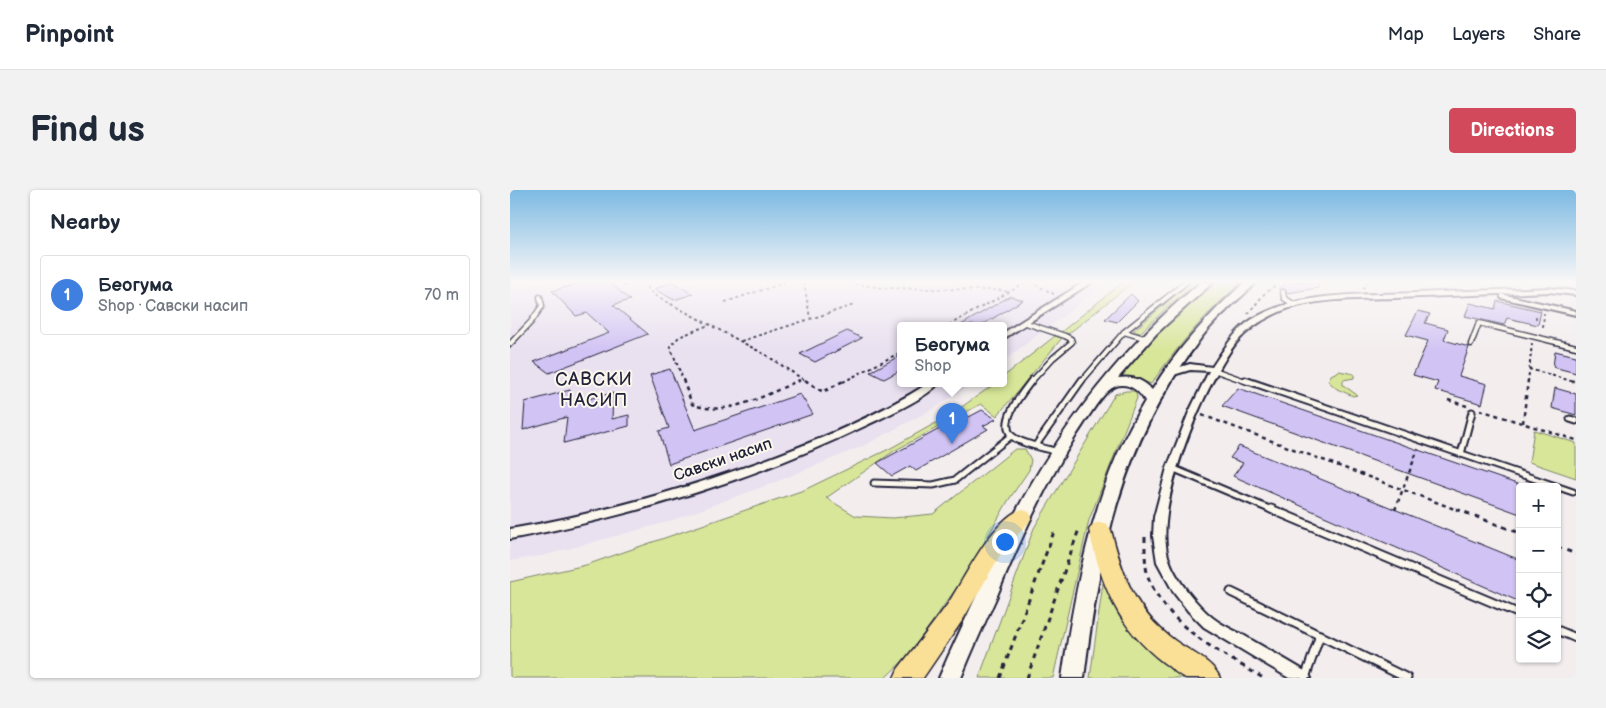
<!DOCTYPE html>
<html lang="en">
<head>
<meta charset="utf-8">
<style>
  :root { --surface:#fff; --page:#f2f2f3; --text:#1f2937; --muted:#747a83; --line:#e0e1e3; --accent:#d1495b }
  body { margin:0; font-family:"Balsamiq Sans",sans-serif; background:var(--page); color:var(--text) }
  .controls { position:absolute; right:15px; bottom:15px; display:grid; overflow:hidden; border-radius:5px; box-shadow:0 1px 4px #0004 }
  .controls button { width:45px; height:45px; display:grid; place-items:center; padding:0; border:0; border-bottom:1px solid var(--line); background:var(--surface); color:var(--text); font:25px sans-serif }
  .you { position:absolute; left:494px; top:351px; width:18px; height:18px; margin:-12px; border:4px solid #fff; border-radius:50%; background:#1a73e8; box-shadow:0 0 0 8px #1a73e833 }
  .badge { display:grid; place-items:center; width:32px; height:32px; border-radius:50%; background:var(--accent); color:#fff; font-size:16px; font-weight:700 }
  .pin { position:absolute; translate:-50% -41px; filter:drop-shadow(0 1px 2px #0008) }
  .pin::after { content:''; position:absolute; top:26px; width:18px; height:15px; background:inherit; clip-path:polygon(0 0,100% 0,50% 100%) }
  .popup { position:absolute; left:387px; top:132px; width:110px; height:65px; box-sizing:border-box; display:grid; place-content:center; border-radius:5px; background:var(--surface); filter:drop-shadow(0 1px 4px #0005); font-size:16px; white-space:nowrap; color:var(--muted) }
  .popup b { font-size:19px; color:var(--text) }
  .popup::after { content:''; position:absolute; left:50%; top:100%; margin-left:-10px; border:10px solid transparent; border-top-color:var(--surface) }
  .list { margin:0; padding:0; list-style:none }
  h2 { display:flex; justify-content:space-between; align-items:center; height:65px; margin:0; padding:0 20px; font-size:21px }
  h2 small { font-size:16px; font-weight:400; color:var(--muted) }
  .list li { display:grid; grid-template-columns:32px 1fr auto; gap:15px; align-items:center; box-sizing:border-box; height:80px; margin:0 10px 10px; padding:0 10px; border:1px solid var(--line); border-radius:5px }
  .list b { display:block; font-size:19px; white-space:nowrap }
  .list p { margin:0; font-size:16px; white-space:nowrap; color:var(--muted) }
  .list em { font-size:16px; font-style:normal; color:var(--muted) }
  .icon { flex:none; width:28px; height:28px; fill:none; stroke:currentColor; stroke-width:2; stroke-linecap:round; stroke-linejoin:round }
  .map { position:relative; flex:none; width:1066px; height:488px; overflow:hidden; border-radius:5px }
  header { display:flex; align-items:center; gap:30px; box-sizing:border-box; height:70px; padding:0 25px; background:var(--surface); border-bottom:1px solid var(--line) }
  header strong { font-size:24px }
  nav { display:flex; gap:28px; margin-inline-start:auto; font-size:18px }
  .intro { display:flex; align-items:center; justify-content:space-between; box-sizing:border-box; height:120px; padding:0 30px }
  h1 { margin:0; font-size:35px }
  .button { padding:12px 22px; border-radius:5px; background:var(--accent); color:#fff; font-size:18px; font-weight:700 }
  main { display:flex; gap:30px; padding:0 30px }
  aside { flex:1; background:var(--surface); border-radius:5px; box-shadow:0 1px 4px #0004 }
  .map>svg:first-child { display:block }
</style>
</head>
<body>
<header>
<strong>Pinpoint</strong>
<nav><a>Map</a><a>Layers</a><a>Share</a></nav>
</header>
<div class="intro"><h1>Find us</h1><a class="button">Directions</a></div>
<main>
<aside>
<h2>Nearby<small></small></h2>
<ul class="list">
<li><span class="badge" style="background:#3f7fe0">1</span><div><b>Беогума</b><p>Shop · Савски насип</p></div><em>70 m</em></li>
</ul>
</aside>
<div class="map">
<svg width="1066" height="488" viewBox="0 0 1066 488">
  <rect width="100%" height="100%" fill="#f3edee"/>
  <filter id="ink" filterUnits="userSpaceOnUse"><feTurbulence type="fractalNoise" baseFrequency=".02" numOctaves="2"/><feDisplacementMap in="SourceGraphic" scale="10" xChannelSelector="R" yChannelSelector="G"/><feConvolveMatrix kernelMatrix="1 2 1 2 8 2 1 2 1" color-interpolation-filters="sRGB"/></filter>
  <g filter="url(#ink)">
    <!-- built -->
    <path fill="#e9e0f0" d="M0,92H598L493,171V135H391V193H462L430,215L355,255L268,291L157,332L35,365L0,371Z"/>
    <!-- green -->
    <g fill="#d8e699" stroke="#7d846a">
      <path d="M613,92H623L558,144L551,142Z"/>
      <path d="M681,92H689L663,112L630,143L623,141Z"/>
      <path d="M707,92H732C696,122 668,156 641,194L627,189L611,188L623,171L657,135Z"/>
      <path d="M545,146L552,148L487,226L471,214L384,261L316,308L346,326L383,328L423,324L505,259H515L521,270L519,280L498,311L457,383L398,466L375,488H0V392L76,375L294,300L381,258L440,225L486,193H493V187Z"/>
      <path d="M829,181L844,184V188L833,190V195L847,205L843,206L827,199L818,191L821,185Z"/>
      <path d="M616,201H626L627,208L579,330L543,488H469L524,338L605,204Z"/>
      <path d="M1024,240L1066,253V288L1019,272Z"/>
      <path d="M593,393L610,428L646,464L680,488H580Z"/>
    </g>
    <!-- building -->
    <g fill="#d1c3f4" stroke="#22223b">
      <path d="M74,92H99L120,110L103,115L138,144L39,183L24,172L99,143L77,123L66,126L42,101Z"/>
      <path d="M162,92L183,104L164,110L144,99Z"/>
      <path d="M777,92H808V98L777,103L775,99H768Z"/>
      <path d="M621,104L628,111L607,132L595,129Z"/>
      <path d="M500,106L513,110L472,135H451Z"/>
      <path d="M987,111L1031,121L1028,135L997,128L994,135L955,126L960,113L985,119Z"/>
      <path d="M908,121L920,124L915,133L938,139L934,150L959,157L949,186L977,194L972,214L925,200L928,192L903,185L918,151L896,145Z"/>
      <path d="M337,141L352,148L305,172L290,164Z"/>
      <path d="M1045,161L1066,166V183L1043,177Z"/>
      <path d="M391,165V180L374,189L360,182Z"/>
      <path d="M160,179L185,240L290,204L303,224L159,274L149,241L159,238L140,185Z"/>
      <path d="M728,198L1010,295V324L712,216Z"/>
      <path d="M1045,198L1066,204V225L1042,218Z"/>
      <path d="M60,200L61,213L103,203L102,229L119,225V236L54,253L57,227L13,240L15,212Z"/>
      <path d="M472,220L486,229L473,236L478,239L406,281L400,276L382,286L367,273L455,225L459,227Z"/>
      <path d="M729,256L1010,370V412L723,286L733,273L720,268Z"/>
    </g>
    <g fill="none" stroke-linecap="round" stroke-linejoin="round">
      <!-- service-far2 casing -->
      <g stroke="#22223b" stroke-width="7">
        <g id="service-far2">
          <path d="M773,102L774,108L785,115"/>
          <path d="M516,133L555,146L561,149L562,152L543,168L521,192"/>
          <path d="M614,142L676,92"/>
          <path d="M0,154L21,132L32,116L30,107"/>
          <path d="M961,154L969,133L1066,157"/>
          <path d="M704,180L738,192"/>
          <path d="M571,192L614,142L634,148"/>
        </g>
      </g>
      <!-- service-far1 casing -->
      <g stroke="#22223b" stroke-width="9">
        <g id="service-far1">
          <path d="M522,190C513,202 489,230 501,245C509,254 536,258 548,262"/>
          <path d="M735,190L1063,302"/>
          <path d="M1060,229L1066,231"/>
          <path d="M526,255L572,190"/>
          <path d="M951,264L962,222"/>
          <path d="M662,278L764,321"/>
          <path d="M364,293L423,295L445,290L501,246"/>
        </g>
      </g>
      <!-- service casing -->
      <g stroke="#22223b" stroke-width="11">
        <g id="service">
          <path d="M761,319L1010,424"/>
          <path d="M721,402L897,488"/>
          <path d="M1047,440L1066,448"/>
          <path d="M795,488L810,445"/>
        </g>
      </g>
      <!-- minor casing -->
      <g stroke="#22223b" stroke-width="4">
        <g id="minor">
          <path d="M574,92H582L493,149V143Z"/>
          <path d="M1039,98L1066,101V105L1039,102C987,104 936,106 884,108C849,109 796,108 765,124C750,131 737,140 726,153C695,193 639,323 660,372C667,391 688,416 703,428C712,435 723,440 733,445C755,458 777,470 798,483L801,488H779L694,437L678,421L664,403L647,372L643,346L644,327L657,278L679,222L699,181L680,180L660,186L656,183L657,181L680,174L702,177C713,161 724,141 741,130C788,101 852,105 905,103C950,101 994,100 1039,98Z"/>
          <path d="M991,104L1066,121V125L991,108Z"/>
          <path d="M419,193H429C415,209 378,225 357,235C245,289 123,326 0,349V339C84,325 165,302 244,274C305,252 365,227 419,193Z"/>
        </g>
      </g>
      <!-- secondary casing -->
      <g stroke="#22223b" stroke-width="4">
        <path id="secondary" d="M691,92H703L646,144L608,188C622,186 633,189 642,200C667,159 699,124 735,92H746C737,103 725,111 716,121C705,131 694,143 686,155C610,257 589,365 574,488H552C566,392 584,295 635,211C628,198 612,188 598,201C587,211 576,231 567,244C534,296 510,351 486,408C474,434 462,461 451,488H429C440,461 453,435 465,409C477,384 487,358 500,333C548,240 610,159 691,92Z"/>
      </g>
      <!-- trunk casing -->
      <g stroke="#22223b" stroke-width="3">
        <g id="trunk">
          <path d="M512,319L519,322L522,327L519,332L490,365L454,428L413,488H384L388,479C404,458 421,437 437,415C454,390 482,329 512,319Z"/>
          <path d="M590,332L597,334L601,340C613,386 624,420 664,450C679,461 703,471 710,488C700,488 686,488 676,488C669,486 660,477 654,473C607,437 592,396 579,340L583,334Z"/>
        </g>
      </g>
      <!-- path-far2 -->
      <g stroke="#22223b" stroke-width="2" stroke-dasharray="3 3" stroke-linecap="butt">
        <path d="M133,92L144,105L256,165L297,192"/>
        <path d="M294,92L300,128"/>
        <path d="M333,92L374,98L489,100L499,102"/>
        <path d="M520,92L544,104"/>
        <path d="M113,96L126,92"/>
        <path d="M853,99L857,92"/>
        <path d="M215,112L277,92"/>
        <path d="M738,124L754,104L770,92"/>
        <path d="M1026,126V129"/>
        <path d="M439,135L517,92"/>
        <path d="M1033,137L1034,123"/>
        <path d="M231,151L344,115"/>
        <path d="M1019,179L1065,192"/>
        <path d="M174,192L160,156L169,147L201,134"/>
        <path d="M287,192L294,189"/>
        <path d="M333,192L391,162"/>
        <path d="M1018,192L1022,153"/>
      </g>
      <!-- path-far1 -->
      <g stroke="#22223b" stroke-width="2.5" stroke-dasharray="4 4" stroke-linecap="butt">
        <path d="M173,190L182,214C216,229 259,203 290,190"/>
        <path d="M295,190L313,202L335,190"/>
        <path d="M1060,190L1066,192"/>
        <path d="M938,210L957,216"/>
        <path d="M970,220L1066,250"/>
        <path d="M692,225L950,321"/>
        <path d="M1013,233L1018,190"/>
        <path d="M885,320L908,259"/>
      </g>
      <!-- path -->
      <g stroke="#22223b" stroke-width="3" stroke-dasharray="5 5" stroke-linecap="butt">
        <path d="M946,319L1010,343"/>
        <path d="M635,347C635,363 634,382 642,396C665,441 712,463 753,488"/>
        <path d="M1047,357L1066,364"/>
        <path d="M490,488L545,339"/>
        <path d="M517,488L569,339"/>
      </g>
      <!-- service-far2 -->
      <use href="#service-far2" stroke="#fbf7ec" stroke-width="4"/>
      <!-- service-far1 -->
      <use href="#service-far1" stroke="#fbf7ec" stroke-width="5"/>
      <!-- service -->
      <use href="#service" stroke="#fbf7ec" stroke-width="7"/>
      <!-- minor -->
      <use href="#minor" fill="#fbf7ec" fill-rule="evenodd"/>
      <!-- secondary -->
      <use href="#secondary" fill="#fbf7ec" fill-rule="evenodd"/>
      <!-- trunk -->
      <use href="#trunk" fill="#fadf96" fill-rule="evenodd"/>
    </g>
  </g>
  <!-- sky -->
  <linearGradient id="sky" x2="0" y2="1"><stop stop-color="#7cbae3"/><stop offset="0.57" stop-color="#faf7f7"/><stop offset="1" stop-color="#faf7f7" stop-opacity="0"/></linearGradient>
  <rect width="1066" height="161" fill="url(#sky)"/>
  <g text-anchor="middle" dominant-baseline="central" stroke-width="4" stroke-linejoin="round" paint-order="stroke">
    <!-- street labels -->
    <g font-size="16" fill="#22223b" stroke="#fbf7ec">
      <text transform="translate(213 270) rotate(-19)">Савски насип</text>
    </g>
    <!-- neighbourhood labels -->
    <g font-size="18" letter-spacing="1" fill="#22223b" stroke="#fbf7ec">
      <text x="84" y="189">САВСКИ<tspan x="84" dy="21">НАСИП</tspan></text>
    </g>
  </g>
</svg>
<div class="controls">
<button>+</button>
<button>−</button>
<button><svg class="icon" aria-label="locate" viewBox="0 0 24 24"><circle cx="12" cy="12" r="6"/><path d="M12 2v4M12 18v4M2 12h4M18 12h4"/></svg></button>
<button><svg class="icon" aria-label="layers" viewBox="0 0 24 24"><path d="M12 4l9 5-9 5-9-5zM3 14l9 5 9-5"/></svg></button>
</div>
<div class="you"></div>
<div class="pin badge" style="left:442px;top:254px;background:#3f7fe0">1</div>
<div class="popup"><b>Беогума</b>Shop</div>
</div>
</main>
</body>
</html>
